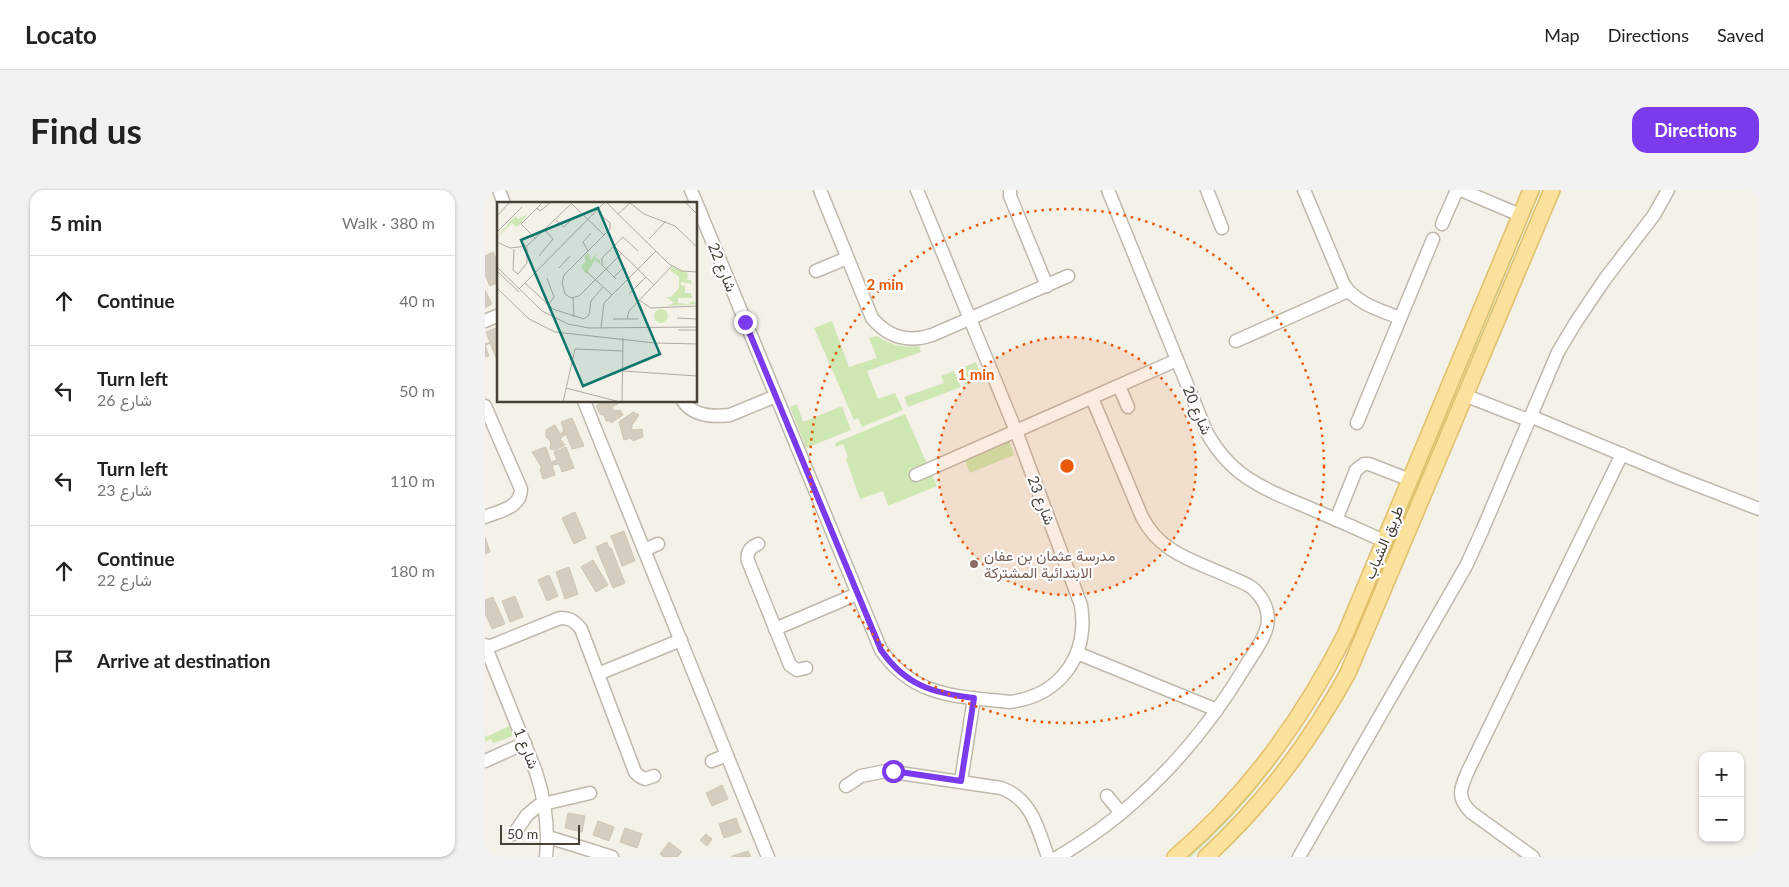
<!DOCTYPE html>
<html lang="en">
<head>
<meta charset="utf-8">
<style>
  :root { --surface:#fff; --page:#f2f2f2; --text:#222; --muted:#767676; --line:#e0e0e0; --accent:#7c3aed }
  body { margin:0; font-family:Lato,Vazirmatn,sans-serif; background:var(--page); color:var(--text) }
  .controls { position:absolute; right:15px; bottom:15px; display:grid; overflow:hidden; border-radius:10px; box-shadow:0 1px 4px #0004 }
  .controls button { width:45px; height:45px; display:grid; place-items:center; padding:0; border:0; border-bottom:1px solid var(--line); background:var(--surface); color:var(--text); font:25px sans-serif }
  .scale { position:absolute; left:15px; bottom:12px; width:80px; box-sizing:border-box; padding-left:5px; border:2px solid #474137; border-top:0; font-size:14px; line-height:18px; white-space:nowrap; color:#474137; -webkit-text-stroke:4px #fff; paint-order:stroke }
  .stop { position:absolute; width:15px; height:15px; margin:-11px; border:4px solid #7c3aed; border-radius:50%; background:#fff }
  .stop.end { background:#7c3aed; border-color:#fff; box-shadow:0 1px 5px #0008 }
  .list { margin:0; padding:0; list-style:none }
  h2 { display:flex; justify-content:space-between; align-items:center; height:65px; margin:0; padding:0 20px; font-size:21px }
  h2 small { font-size:16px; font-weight:400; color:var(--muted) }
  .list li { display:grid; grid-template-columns:32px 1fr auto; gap:15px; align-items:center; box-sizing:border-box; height:90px; padding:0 20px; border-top:1px solid var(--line) }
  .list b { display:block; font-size:19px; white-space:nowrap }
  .list p { margin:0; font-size:16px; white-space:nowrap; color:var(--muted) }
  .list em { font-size:16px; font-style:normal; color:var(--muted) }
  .icon { flex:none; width:28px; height:28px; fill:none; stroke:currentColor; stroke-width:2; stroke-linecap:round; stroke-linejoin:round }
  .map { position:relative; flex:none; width:1274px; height:667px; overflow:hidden; border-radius:15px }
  header { display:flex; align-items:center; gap:30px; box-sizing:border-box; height:70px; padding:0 25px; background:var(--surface); border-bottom:1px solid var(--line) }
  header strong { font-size:24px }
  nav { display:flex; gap:28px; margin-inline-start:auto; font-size:18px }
  .intro { display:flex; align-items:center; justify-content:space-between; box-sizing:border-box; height:120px; padding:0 30px }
  h1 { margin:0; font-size:35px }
  .button { padding:12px 22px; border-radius:15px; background:var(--accent); color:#fff; font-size:18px; font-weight:700 }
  main { display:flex; gap:30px; padding:0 30px }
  aside { flex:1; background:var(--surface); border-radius:15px; box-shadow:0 1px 4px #0004 }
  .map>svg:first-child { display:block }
</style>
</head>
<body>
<header>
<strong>Locato</strong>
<nav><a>Map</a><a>Directions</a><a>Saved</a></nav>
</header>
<div class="intro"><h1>Find us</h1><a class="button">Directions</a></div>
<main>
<aside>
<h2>5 min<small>Walk · 380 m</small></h2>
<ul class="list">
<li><svg class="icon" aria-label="ahead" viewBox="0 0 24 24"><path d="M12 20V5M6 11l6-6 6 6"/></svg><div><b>Continue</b></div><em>40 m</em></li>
<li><svg class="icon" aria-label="left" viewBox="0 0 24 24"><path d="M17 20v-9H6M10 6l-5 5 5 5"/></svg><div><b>Turn left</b><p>شارع 26</p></div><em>50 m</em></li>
<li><svg class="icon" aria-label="left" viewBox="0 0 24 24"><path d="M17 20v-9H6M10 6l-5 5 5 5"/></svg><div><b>Turn left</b><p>شارع 23</p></div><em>110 m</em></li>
<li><svg class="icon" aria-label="ahead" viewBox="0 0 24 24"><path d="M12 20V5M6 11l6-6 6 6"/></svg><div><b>Continue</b><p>شارع 22</p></div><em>180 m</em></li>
<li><svg class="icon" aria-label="arrive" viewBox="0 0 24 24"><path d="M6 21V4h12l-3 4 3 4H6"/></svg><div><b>Arrive at destination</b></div></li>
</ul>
</aside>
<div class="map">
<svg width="1274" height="667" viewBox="0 0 1274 667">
  <rect width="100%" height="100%" fill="#f4f1e9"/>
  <!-- green -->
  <g fill="#cfe7b3">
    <path d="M1048,0H1056C1017,94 978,188 939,282C879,427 826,559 706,667H693L834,496Z"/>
    <path d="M347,131L364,177L392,168L384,148L392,146C404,155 419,158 434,156L436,162L382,181L393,209L410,203L418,220L377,237L373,228L369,230L329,138Z"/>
    <path d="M491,172L497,188L480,195L474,179Z"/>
    <path d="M469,181L476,197L423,217L419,207L459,193L456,186Z"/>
    <path d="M312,214L318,232L357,216L366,240L321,258L305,217Z"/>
    <path d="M420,224L452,296L403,316L398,301L375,309L361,269L363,267L358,254L351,257L350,253Z"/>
    <path d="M524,250L529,265L485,283L479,268Z"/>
    <path d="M28,534L29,540L26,547L8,553L6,549L0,552V544L1,547Z"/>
  </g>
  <!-- building -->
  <g fill="#d5cdbf" stroke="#d0c5b2">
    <path d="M8,62L14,76V92L5,96L0,85V66Z"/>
    <path d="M0,100L7,114L0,118Z"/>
    <path d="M13,137L14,167L11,168L5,153L0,156L4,166L0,167V154L5,152L1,142Z"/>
    <path d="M119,211H132L133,214L127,217L129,221L135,220L138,225L126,233V231H121L119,225L115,224L111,216Z"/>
    <path d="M148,222L154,225L147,235V240L157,239L158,247L148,251L146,248L139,250L134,232Z"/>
    <path d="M87,228L99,256L87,259L81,244L75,249L80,255L70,260L65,259L66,252L61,247V240L70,235L75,244L79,241L76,232Z"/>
    <path d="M61,257L66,272L72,270L69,262L81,257L89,278L77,282L74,274L67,275L70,285L58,289L55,279L57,278L47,262Z"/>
    <path d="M90,322L101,348L89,354L77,328Z"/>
    <path d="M139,341L150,371L137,376L126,346Z"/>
    <path d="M0,347L5,362L0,364Z"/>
    <path d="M122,352L124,358H126L140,393L128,398L111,357Z"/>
    <path d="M108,370L123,395L111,402L96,377Z"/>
    <path d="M84,377L93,404L80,409L71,382Z"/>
    <path d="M64,385L73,406L62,411L53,390Z"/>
    <path d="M30,406L38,427L25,432L17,411Z"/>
    <path d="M8,407L20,434L7,439L0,423V410Z"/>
    <path d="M237,595L243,609L227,616L221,603Z"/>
    <path d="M83,623L100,626L97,642L80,638Z"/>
    <path d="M251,628L256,642L239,648L234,634Z"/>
    <path d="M113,631L129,637L124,651L108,645Z"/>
    <path d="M140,638L157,644L152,658L135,652Z"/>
    <path d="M221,644L227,649L222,656L215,650Z"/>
    <path d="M184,652L197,662L192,667H179L175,664Z"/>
    <path d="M263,661L266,667H247V666Z"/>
  </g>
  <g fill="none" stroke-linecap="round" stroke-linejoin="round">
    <!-- minor casing -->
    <g stroke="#bfb9ac" stroke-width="15">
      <g id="minor">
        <path d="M14,0L19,14"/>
        <path d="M206,0L396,460C429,508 473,506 524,512C575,506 604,466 596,415L531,241L432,0"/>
        <path d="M335,0L387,128C403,147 423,153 447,145L583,86"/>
        <path d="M525,0V6L562,96"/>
        <path d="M623,0L721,241C745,286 777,298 822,317C848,328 873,339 899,351"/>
        <path d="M722,0L737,38"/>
        <path d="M819,0L859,95C872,114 895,120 915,128"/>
        <path d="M976,0L1035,25"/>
        <path d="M957,34L972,0"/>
        <path d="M331,81L362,68"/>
        <path d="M0,131L14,125"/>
        <path d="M751,151L863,101"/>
        <path d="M634,196L643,217"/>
        <path d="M979,205L1043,230"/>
        <path d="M99,211L283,667"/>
        <path d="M198,211C208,226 229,227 245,225L291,206"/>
        <path d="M0,216L36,299C36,318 14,321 0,327"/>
        <path d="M1045,226L1191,287L1274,319"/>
        <path d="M872,233L948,49"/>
        <path d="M431,285L692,170"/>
        <path d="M851,330L871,280L879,274H884L925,290"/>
        <path d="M273,354C265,357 261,363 263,371L305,475L312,480L321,478"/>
        <path d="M159,360L173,354"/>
        <path d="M290,439L372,404"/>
        <path d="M0,455L51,582C60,610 64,638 61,667"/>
        <path d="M1,458L75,428C85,428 90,431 96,439L150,582L154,586L160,589L169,586"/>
        <path d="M592,463L732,520"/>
        <path d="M113,484L196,450"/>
        <path d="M0,571L40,553"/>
        <path d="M227,571L242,565"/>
        <path d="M476,591L489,508"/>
        <path d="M361,596L376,586L401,581L516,598C547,609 553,639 563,667"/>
        <path d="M622,606L636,623"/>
        <path d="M29,644L42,625L54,615L105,603"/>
        <path d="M63,647L127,667"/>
        <path d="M573,667C600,651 626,633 650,611C694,572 730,527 760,477C767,465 777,453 781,440C785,428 782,415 774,405C767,395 756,392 745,387C710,371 675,363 657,327L607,208"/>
        <path d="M814,667L981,376L997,341L1073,162L1091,132L1120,89L1169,25L1183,0"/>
        <path d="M1048,667L987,623C971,608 975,599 983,581L1137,264"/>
      </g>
    </g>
    <!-- major casing -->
    <g stroke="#e1be6a" stroke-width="18">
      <g id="major">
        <path d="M690,667C763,605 817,530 860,445L1046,0"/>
        <path d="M721,667C779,614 825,552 863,483L1067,0"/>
      </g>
    </g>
    <!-- minor -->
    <use href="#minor" stroke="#fff" stroke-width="12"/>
    <!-- major -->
    <use href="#major" stroke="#fbe19b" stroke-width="15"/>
  </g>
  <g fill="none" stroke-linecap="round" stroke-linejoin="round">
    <!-- route -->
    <path stroke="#7c3aed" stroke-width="6" d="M260,132L396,460C421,496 448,503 489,508L476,591L408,581"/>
  </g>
  <!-- distance rings -->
  <circle cx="582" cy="276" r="129" fill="#e8590c" fill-opacity=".12"/>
  <g fill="none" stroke="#e8590c" stroke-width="2.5" stroke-dasharray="2.5 5">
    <circle cx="582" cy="276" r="129"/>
    <circle cx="582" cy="276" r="257"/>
  </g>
  <!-- markers -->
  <circle fill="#8d6e63" stroke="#fff" stroke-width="2" cx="489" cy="374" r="5"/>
  <g text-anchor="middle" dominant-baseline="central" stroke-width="4.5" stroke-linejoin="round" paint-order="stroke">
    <!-- street labels -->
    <g font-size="15" fill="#474137" stroke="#fff">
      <text transform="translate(238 77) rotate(68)">شارع 22</text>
      <text transform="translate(713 220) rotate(67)">شارع 20</text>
      <text transform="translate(557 310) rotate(69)">شارع 23</text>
      <text transform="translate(898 352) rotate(-67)">طريق الشباب</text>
      <text transform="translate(42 558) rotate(68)">شارع 1</text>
    </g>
    <!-- education labels -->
    <g font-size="15" fill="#785e54" stroke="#fff" text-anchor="start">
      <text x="499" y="365">مدرسة عثمان بن عفان<tspan x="499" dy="17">الابتدائية المشتركة</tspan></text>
    </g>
  </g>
  <!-- overview -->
  <g transform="translate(12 12)">
    <rect width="200" height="200" fill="#f4f1e9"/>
    <path d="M30,12L23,22L19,25L15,21L0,36L18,14L21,17ZM101,50L98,56L103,58L104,63L98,58L89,72L84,64L89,59L87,55L91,51L94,58ZM175,65L191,71L190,78H194L195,82L184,80V83L188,84V91H194L195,96H181V101L191,102L196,99L200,102L170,104L177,101L169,95H174L182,86V75L173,68ZM157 114a7 7 0 1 1 14 0a7 7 0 1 1-14 0Z" fill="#cfe7b3"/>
    <path fill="none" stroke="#afaba2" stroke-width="1" d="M109,0L172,62L185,69L200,70M132,0L147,12L178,24L200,45M188,0L200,12M75,2L107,33M40,6L43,9L54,0M121,12L133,1M0,14L13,0M105,14L113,21V27L67,73L65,81L68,92L74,96L82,94L125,51M59,18L67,25L77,15M0,30L25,5M39,37L24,22L44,2M152,37L169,19M0,40L13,46L30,44L76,0M117,44L157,83M17,47L16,68L21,72L30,61V45M91,49L86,40L94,31M42,54L56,37L48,28M0,65L45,109L71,122L92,126L200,125M62,66L73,54M0,69L22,90M89,69L115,93M117,75L126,66L129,67M50,76L57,95L51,103M119,77L105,63V56L126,35L141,49M28,81L56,107L87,117L92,113L94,99L106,85M0,86L32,117L58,130L158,141L200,142M22,87L108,0M132,92L149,75M76,96L77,115M142,98L154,106L200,104M180,116L200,117M116,117H141M130,117L132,109L175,64M104,126L107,101L159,49M181,128H200M126,169L200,174M69,186L123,200M66,200L78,147L126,149M125,200L126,136"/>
    <path fill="#0f766e" fill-opacity="0.15" stroke="#0f766e" stroke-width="2.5" d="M101,6L163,152L86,184L24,38Z"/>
    <rect width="200" height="200" fill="none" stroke="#474137" stroke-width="2.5"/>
  </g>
  <circle cx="582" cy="276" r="8" fill="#e8590c" stroke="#fff" stroke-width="2.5"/>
  <g font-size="15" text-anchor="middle" font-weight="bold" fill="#e8590c" stroke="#fff" stroke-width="4.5" stroke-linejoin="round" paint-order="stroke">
    <text x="400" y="100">2 min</text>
    <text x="491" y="190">1 min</text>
  </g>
</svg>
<div class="controls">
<button>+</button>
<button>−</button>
</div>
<div class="scale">50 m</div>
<div class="stop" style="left:408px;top:581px"></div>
<div class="stop end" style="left:260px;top:132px"></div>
</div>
</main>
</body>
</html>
